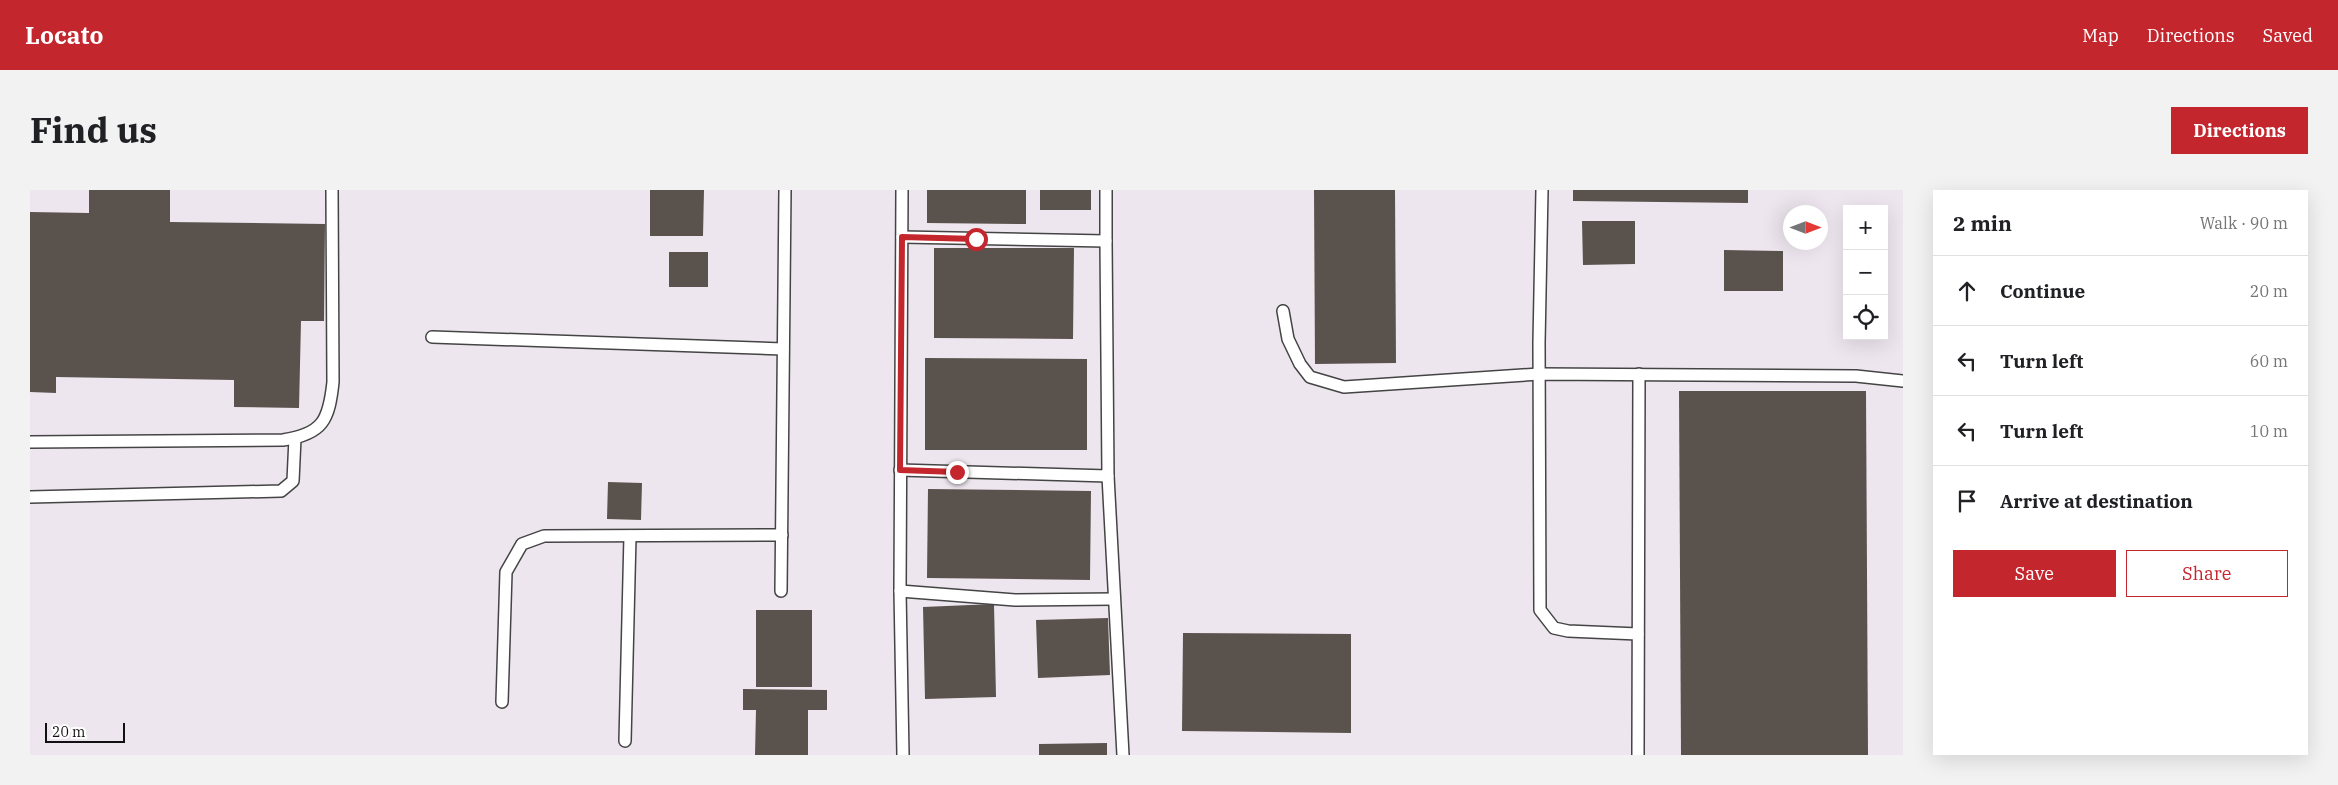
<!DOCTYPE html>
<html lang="en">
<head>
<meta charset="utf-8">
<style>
  :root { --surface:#fff; --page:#f2f2f2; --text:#202124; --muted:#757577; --line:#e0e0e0; --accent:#c4262e }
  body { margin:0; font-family:"IBM Plex Serif",serif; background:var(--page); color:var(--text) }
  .controls { position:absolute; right:15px; top:15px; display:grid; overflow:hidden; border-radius:0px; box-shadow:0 5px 20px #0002 }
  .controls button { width:45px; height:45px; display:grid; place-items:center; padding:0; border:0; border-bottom:1px solid var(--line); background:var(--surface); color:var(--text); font:25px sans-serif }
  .compass { position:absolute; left:1753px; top:15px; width:45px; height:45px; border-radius:50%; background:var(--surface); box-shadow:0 5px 20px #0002; rotate:90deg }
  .scale { position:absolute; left:15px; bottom:12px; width:80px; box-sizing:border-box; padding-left:5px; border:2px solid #111; border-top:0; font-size:14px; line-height:18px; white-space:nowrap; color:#111; -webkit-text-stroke:4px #fff; paint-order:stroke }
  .stop { position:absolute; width:15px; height:15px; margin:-11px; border:4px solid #c4262e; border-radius:50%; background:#fff }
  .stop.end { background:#c4262e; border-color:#fff; box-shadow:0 1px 5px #0008 }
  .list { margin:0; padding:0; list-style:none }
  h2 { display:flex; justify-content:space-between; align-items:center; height:65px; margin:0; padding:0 20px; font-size:21px }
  h2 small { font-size:16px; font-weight:400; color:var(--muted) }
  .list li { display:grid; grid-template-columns:32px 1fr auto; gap:15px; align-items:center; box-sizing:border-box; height:70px; padding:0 20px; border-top:1px solid var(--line) }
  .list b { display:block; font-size:19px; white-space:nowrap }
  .list em { font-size:16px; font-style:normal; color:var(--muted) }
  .actions { display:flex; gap:10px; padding:15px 20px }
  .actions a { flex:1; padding:11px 0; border:1px solid var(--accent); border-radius:0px; text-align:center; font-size:18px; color:var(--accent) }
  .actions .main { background:var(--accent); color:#fff }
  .icon { flex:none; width:28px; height:28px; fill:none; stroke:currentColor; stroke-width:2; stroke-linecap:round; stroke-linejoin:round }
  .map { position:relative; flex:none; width:1873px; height:565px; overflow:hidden; border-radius:0px }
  header { display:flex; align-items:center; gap:30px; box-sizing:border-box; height:70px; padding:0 25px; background:var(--accent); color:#fff }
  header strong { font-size:24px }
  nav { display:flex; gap:28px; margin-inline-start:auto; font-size:18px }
  .intro { display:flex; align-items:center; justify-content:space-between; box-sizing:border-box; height:120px; padding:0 30px }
  h1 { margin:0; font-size:35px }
  .button { padding:12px 22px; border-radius:0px; background:var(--accent); color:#fff; font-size:18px; font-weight:700 }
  main { display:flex; gap:30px; padding:0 30px }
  aside { flex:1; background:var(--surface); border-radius:0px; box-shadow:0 5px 20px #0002 }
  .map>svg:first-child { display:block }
</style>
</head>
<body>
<header>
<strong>Locato</strong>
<nav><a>Map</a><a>Directions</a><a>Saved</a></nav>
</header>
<div class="intro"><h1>Find us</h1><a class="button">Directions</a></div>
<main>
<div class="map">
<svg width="1873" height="565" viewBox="0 0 1873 565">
  <rect width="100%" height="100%" fill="#fffdf5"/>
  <!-- industrial -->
  <path fill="#eee6ef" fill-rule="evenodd" d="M0,0H1873V565H0ZM1817,19H1854V146H1817ZM1760,22H1790V52H1760Z"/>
  <!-- building -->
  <g fill="#5a524d">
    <path d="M59,0H140V32L295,34L294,131H271L269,218L204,217V190L26,187V203L0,202V22L59,23Z"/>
    <path d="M620,0H674L673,46H620Z"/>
    <path d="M897,0H996V34L897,33Z"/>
    <rect x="1010" y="0" width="51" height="20"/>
    <path d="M1284,0H1365L1366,173L1285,174Z"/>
    <path d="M1543,0H1718V13L1543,11Z"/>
    <path d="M1552,31H1605V74L1553,75Z"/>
    <path d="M904,58H1044L1043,149L904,148Z"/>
    <path d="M1694,60L1753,61V101H1694Z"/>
    <rect x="639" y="62" width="39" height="35"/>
    <path d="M895,168L1057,169V260H895Z"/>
    <path d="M1649,201H1836L1838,565H1651Z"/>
    <path d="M578,292L612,293L611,330L577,329Z"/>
    <path d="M898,299L1061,301L1060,390L897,388Z"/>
    <path d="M964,414L966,507L895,509L893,417Z"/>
    <rect x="726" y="420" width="56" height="77"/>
    <path d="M1078,428L1080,485L1008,488L1006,430Z"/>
    <path d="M1153,443L1321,444V543L1152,541Z"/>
    <path d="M713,499L797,500V520H778V565H725L726,520H713Z"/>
    <path d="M1077,553V565H1009V554Z"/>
  </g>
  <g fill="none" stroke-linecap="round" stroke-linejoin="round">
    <!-- lane casing -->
    <g stroke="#444" stroke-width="14">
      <g id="lane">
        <path d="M872,0L870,401L873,565"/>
        <path d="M1512,0L1509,153L1510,420L1524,438L1538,441L1608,444"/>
        <path d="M872,47L1076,51V0"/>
        <path d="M1253,121L1258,149L1270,174L1280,187L1314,197L1509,184L1826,186L1873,191"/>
        <path d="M402,147L753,159"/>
        <path d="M0,252L253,250C293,244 299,230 303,192L302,0"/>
        <path d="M870,280L1078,286L1076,51"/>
        <path d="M1078,286L1093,565"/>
        <path d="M0,307L251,301L263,291L265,248"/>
        <path d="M751,401L755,0"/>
        <path d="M870,401L985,410L1084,409"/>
        <path d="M472,512L476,382L492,354L514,346L752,345"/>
        <path d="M595,551L600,346"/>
        <path d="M1608,565L1609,184"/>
      </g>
    </g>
    <!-- lane -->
    <use href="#lane" stroke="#fff" stroke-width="11"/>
  </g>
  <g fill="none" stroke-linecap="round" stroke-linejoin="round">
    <!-- route -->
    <path stroke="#c4262e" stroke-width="6" d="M927,282L870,280L872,47L946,49"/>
  </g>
</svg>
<div class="controls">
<button>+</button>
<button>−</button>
<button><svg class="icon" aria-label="locate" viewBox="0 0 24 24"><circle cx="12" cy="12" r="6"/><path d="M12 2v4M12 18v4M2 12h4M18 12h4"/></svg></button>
</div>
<svg class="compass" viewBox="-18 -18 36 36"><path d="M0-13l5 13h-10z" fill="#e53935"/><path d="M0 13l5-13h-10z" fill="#757577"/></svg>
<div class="scale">20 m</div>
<div class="stop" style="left:946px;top:49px"></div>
<div class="stop end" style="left:927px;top:282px"></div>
</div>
<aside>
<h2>2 min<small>Walk · 90 m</small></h2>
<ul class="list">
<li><svg class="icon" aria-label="ahead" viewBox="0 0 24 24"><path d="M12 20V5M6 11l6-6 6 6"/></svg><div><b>Continue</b></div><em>20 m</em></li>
<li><svg class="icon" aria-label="left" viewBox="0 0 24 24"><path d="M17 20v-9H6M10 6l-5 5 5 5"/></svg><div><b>Turn left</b></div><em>60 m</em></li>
<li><svg class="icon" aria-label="left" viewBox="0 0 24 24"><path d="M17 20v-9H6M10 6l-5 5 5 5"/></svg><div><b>Turn left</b></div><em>10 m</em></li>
<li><svg class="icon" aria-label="arrive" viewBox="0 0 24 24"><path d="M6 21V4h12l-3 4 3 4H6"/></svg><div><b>Arrive at destination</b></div></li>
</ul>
<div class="actions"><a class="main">Save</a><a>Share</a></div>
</aside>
</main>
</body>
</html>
